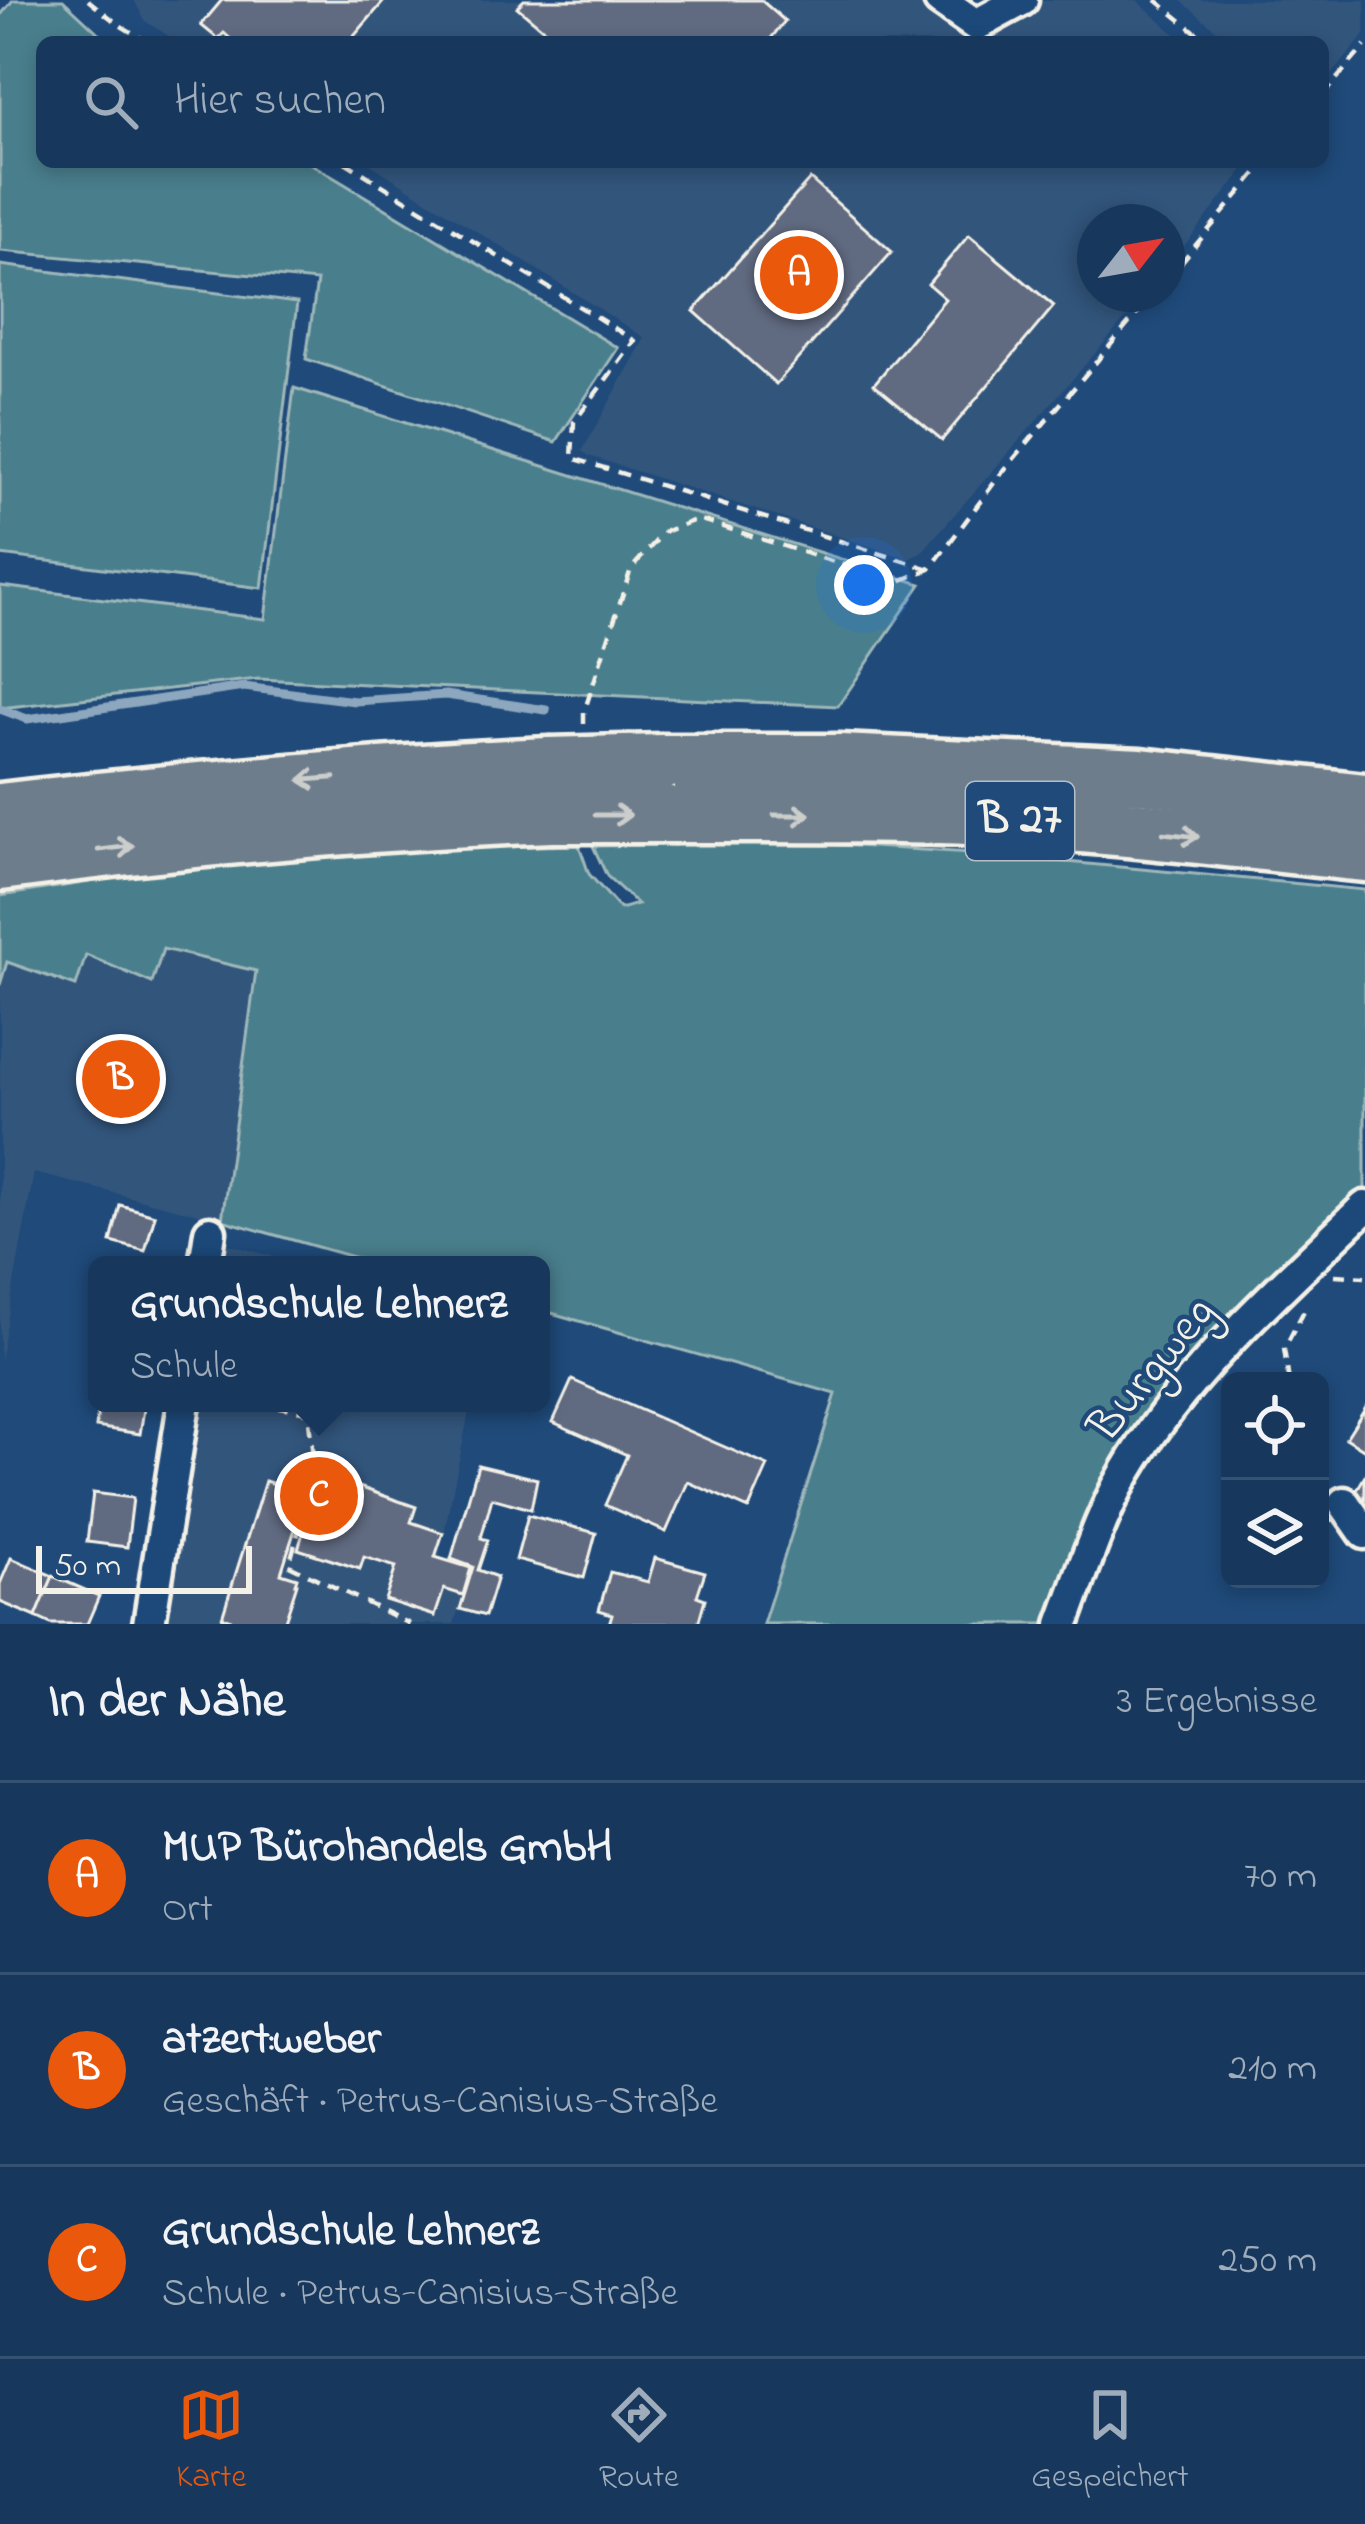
<!DOCTYPE html>
<html lang="de">
<head>
<meta charset="utf-8">
<style>
  :root { --surface:#17385c; --page:#244365; --text:#f1f3f6; --muted:#9eacbb; --line:#365272; --accent:#ea580c }
  body { margin:0; font-family:"Indie Flower",sans-serif; background:var(--page); color:var(--text) }
  .controls { position:absolute; right:36px; bottom:36px; display:grid; overflow:hidden; border-radius:18px; box-shadow:0 6px 18px #0003 }
  .controls button { width:108px; height:108px; display:grid; place-items:center; padding:0; border:0; border-bottom:3px solid var(--line); background:var(--surface); color:var(--text); font:60px sans-serif }
  .compass { position:absolute; left:1077px; top:204px; width:108px; height:108px; border-radius:50%; background:var(--surface); box-shadow:0 6px 18px #0003; rotate:59deg }
  .scale { position:absolute; left:36px; bottom:30px; width:216px; box-sizing:border-box; padding-left:12px; border:6px solid #f4f1e8; border-top:0; font-size:33px; line-height:42px; white-space:nowrap; color:#f4f1e8; -webkit-text-stroke:9px #1f4a7a; paint-order:stroke }
  .you { position:absolute; left:864px; top:585px; width:42px; height:42px; margin:-30px; border:9px solid #fff; border-radius:50%; background:#1a73e8; box-shadow:0 0 0 18px #1a73e833 }
  .badge { display:grid; place-items:center; width:78px; height:78px; border-radius:50%; background:var(--accent); color:#fff; font-size:39px; font-weight:700 }
  .pin { position:absolute; translate:-50% -50%; border:6px solid #fff; box-shadow:0 3px 12px #0006 }
  .popup { position:absolute; left:88px; top:1256px; width:462px; height:156px; box-sizing:border-box; display:grid; place-content:center; border-radius:18px; background:var(--surface); filter:drop-shadow(0 3px 9px #0005); font-size:39px; white-space:nowrap; color:var(--muted) }
  .popup b { font-size:45px; color:var(--text) }
  .popup::after { content:''; position:absolute; left:50%; top:100%; margin-left:-24px; border:24px solid transparent; border-top-color:var(--surface) }
  .list { margin:0; padding:0; list-style:none }
  h2 { display:flex; justify-content:space-between; align-items:center; height:156px; margin:0; padding:0 48px; font-size:51px }
  h2 small { font-size:39px; font-weight:400; color:var(--muted) }
  .list li { display:grid; grid-template-columns:78px 1fr auto; gap:36px; align-items:center; box-sizing:border-box; height:192px; padding:0 48px; border-top:3px solid var(--line) }
  .list b { display:block; font-size:45px; white-space:nowrap }
  .list p { margin:0; font-size:39px; white-space:nowrap; color:var(--muted) }
  .list em { font-size:39px; font-style:normal; color:var(--muted) }
  .icon { flex:none; width:66px; height:66px; fill:none; stroke:currentColor; stroke-width:2; stroke-linecap:round; stroke-linejoin:round }
  .map { position:relative; flex:none; width:1365px; height:1624px; overflow:hidden }
  .search { position:absolute; background:var(--surface); box-shadow:0 6px 18px #0003; left:36px; right:36px; top:36px; height:132px; display:flex; align-items:center; gap:30px; box-sizing:border-box; padding:0 42px; border-radius:18px; color:var(--muted); font-size:45px }
  .sheet { height:732px; background:var(--surface) }
  nav { display:flex; justify-content:space-around; align-items:center; box-sizing:border-box; height:168px; border-top:3px solid var(--line); background:var(--surface); font-size:33px; color:var(--muted) }
  nav a { display:grid; justify-items:center; gap:6px }
  nav .on { color:var(--accent) }
  .map>svg:first-child { display:block }
</style>
</head>
<body>
<div class="map">
<svg width="1365" height="1624" viewBox="0 0 1365 1624">
  <rect width="100%" height="100%" fill="#1f4a7a"/>
  <filter id="ink" filterUnits="userSpaceOnUse"><feTurbulence type="fractalNoise" baseFrequency=".00833" numOctaves="2"/><feDisplacementMap in="SourceGraphic" scale="24" xChannelSelector="R" yChannelSelector="G"/><feConvolveMatrix kernelMatrix="1 2 1 2 8 2 1 2 1" color-interpolation-filters="sRGB"/></filter>
  <g filter="url(#ink)">
    <!-- built -->
    <g fill="#32547c">
      <path d="M134,0H1137L1184,42H178L145,21Z"/>
      <path d="M1180,0H1365V34L1323,86V42H1231Z"/>
      <path d="M367,162H1250L1167,268V222H1095V294H1147L921,553L909,559L589,456L582,451L645,338Z"/>
      <path d="M162,949L257,971L222,1220L34,1173L0,1362V985L6,961L75,986L85,955L152,982Z"/>
      <path d="M225,1243L302,1265H222Z"/>
      <path d="M203,1403H471L439,1557L471,1568L454,1624H161Z"/>
    </g>
    <!-- green -->
    <g fill="#4a7e8c" stroke="#9fb8ba" stroke-width="3">
      <path d="M13,0H63L108,42H42V162H308L618,348L556,442L306,359L317,281L0,251V16Z"/>
      <path d="M0,265L297,303L262,588L0,555Z"/>
      <path d="M294,388L921,584L838,706L258,679L0,708V586L265,619Z"/>
      <path d="M805,843L972,853L1365,890V1198L1158,1410L1052,1624H763L836,1394L541,1310V1265H381L222,1220L256,971L163,949L152,983L86,955L76,986L7,962L0,985V896L154,872L409,849L579,845L589,874L620,909L637,904L607,876L593,846Z"/>
    </g>
    <g fill="none" stroke-linecap="round" stroke-linejoin="round">
      <!-- stream -->
      <path stroke="#8da7bf" stroke-width="9" d="M0,709L27,719L244,687L355,701L446,695L546,710"/>
    </g>
    <!-- building -->
    <g fill="#606a80" stroke="#f4f1e8" stroke-width="3">
      <path d="M222,0H385L349,42H234L224,33L218,39L201,25Z"/>
      <path d="M524,0H761L785,21L768,42H559L517,7Z"/>
      <path d="M810,179L892,252L776,384L694,311Z"/>
      <path d="M969,235L1054,306L942,440L874,384L945,299L928,284Z"/>
      <path d="M120,1205L155,1215L145,1251L111,1242Z"/>
      <path d="M572,1380L768,1466L749,1509L688,1482L666,1532L605,1505L627,1455L553,1422Z"/>
      <path d="M99,1403H145L140,1434L96,1427Z"/>
      <path d="M1365,1408V1450L1346,1438Z"/>
      <path d="M478,1465L537,1479L531,1509L492,1498L481,1538L488,1540L478,1570L497,1577L485,1616L460,1609L473,1567L451,1559Z"/>
      <path d="M322,1474L416,1507L411,1522L443,1533L435,1557L471,1568L463,1595L444,1589L435,1616L385,1600L396,1567L364,1557L360,1569L298,1549Z"/>
      <path d="M1365,1476V1506H1331L1355,1493Z"/>
      <path d="M265,1481L302,1493L292,1525L296,1526L281,1573L297,1578L295,1584H297L284,1624H243L222,1617Z"/>
      <path d="M93,1493L133,1498L127,1547L87,1542Z"/>
      <path d="M1326,1499L1337,1518L1331,1521L1333,1518L1329,1510L1320,1511V1500Z"/>
      <path d="M528,1515L596,1533L584,1578L516,1560Z"/>
      <path d="M11,1558L53,1576L36,1617L0,1602V1584Z"/>
      <path d="M655,1558L705,1572L697,1596L705,1599L698,1624H609L612,1614L599,1610L610,1572L648,1582Z"/>
      <path d="M53,1576L99,1596L87,1624H51L36,1617Z"/>
    </g>
    <g fill="none" stroke-linecap="round" stroke-linejoin="round">
      <!-- street casing -->
      <g stroke="#f4f1e8" stroke-width="39">
        <g id="street">
          <path d="M940,0L976,25L1022,0"/>
          <path d="M205,1265L210,1232"/>
          <path d="M1344,1503L1365,1533"/>
          <path d="M149,1624L184,1403"/>
          <path d="M1063,1624C1080,1579 1095,1531 1117,1488C1176,1378 1277,1293 1365,1207"/>
        </g>
      </g>
      <!-- highway casing -->
      <g stroke="#f4f1e8" stroke-width="63">
        <g id="highway">
          <path d="M663,762H840L1140,776L1365,801"/>
          <path d="M0,811C183,790 365,773 549,765"/>
          <path d="M675,815C779,815 884,814 988,819C1114,825 1240,841 1365,854"/>
          <path d="M0,863C183,838 366,823 551,815"/>
        </g>
      </g>
      <!-- path -->
      <g stroke="#f4f1e8" stroke-width="4.5" stroke-dasharray="12 9" stroke-linecap="butt">
        <path d="M88,0L118,24L148,42"/>
        <path d="M1156,0L1208,42"/>
        <path d="M1323,95L1365,46"/>
        <path d="M345,162L635,341L574,422L572,458L930,569"/>
        <path d="M1167,279L1266,162"/>
        <path d="M584,724V712L631,569L664,532L698,519L897,582L930,569L1000,475L1154,294"/>
        <path d="M1335,1275L1365,1277"/>
        <path d="M1289,1381L1284,1349L1307,1305"/>
        <path d="M256,1403L308,1412L315,1474L289,1565L410,1624"/>
      </g>
      <!-- street -->
      <use href="#street" stroke="#1f4a7a" stroke-width="30"/>
      <!-- highway -->
      <use href="#highway" stroke="#6d7d8c" stroke-width="54"/>
      <!-- highway-bridge casing -->
      <g stroke="#f4f1e8" stroke-width="63" stroke-linecap="butt">
        <g id="highway-bridge">
          <path d="M549,765L663,762"/>
          <path d="M551,815H675"/>
        </g>
      </g>
      <!-- highway-bridge -->
      <use href="#highway-bridge" stroke="#6d7d8c" stroke-width="54"/>
    </g>
    <!-- one-way arrows -->
    <defs><path id="oneway-shaft" d="M-6 0H5M1.5-3L5.5 0L1.5 3" fill="none" stroke-width="1.6" stroke-linecap="round" stroke-linejoin="round" transform="scale(3)"/></defs>
    <g stroke="#cccecc">
      <use href="#oneway-shaft" transform="translate(317 779) rotate(176)"/>
      <use href="#oneway-shaft" transform="translate(613 815)"/>
      <use href="#oneway-shaft" transform="translate(792 815)"/>
      <use href="#oneway-shaft" transform="translate(1181 835) rotate(6)"/>
      <use href="#oneway-shaft" transform="translate(116 848) rotate(-7)"/>
    </g>
  </g>
  <g text-anchor="middle" dominant-baseline="central" stroke-width="9" stroke-linejoin="round" paint-order="stroke">
    <!-- shield labels -->
    <rect fill="#1f4a7a" stroke="#b4bfc7" stroke-width="3" x="966" y="782" width="108" height="78" rx="9"/>
    <g font-size="45" font-weight="bold" fill="#f4f1e8">
      <text x="1020" y="821">B 27</text>
    </g>
    <!-- street labels -->
    <g font-size="48" fill="#f4f1e8" stroke="#1f4a7a">
      <text transform="translate(1153 1370) rotate(-51)">Burgweg</text>
    </g>
  </g>
</svg>
<div class="controls">
<button><svg class="icon" aria-label="locate" viewBox="0 0 24 24"><circle cx="12" cy="12" r="6"/><path d="M12 2v4M12 18v4M2 12h4M18 12h4"/></svg></button>
<button><svg class="icon" aria-label="layers" viewBox="0 0 24 24"><path d="M12 4l9 5-9 5-9-5zM3 14l9 5 9-5"/></svg></button>
</div>
<svg class="compass" viewBox="-18 -18 36 36"><path d="M0-13l5 13h-10z" fill="#e53935"/><path d="M0 13l5-13h-10z" fill="#9eacbb"/></svg>
<div class="scale">50 m</div>
<div class="you"></div>
<div class="pin badge" style="left:799px;top:275px">A</div>
<div class="pin badge" style="left:121px;top:1079px">B</div>
<div class="pin badge" style="left:319px;top:1496px">C</div>
<div class="popup"><b>Grundschule Lehnerz</b>Schule</div>
<div class="search"><svg class="icon" aria-label="search" viewBox="0 0 24 24"><circle cx="10" cy="10" r="6"/><path d="M15 15l6 6"/></svg>Hier suchen</div>
</div>
<section class="sheet">
<h2>In der Nähe<small>3 Ergebnisse</small></h2>
<ul class="list">
<li><span class="badge">A</span><div><b>MUP Bürohandels GmbH</b><p>Ort</p></div><em>70 m</em></li>
<li><span class="badge">B</span><div><b>atzert:weber</b><p>Geschäft · Petrus-Canisius-Straße</p></div><em>210 m</em></li>
<li><span class="badge">C</span><div><b>Grundschule Lehnerz</b><p>Schule · Petrus-Canisius-Straße</p></div><em>250 m</em></li>
</ul>
</section>
<nav>
<a class="on"><svg class="icon" aria-label="map" viewBox="0 0 24 24"><path d="M3 6l6-2 6 2 6-2v14l-6 2-6-2-6 2zM9 4v14M15 6v14"/></svg>Karte</a>
<a><svg class="icon" aria-label="directions" viewBox="0 0 24 24"><path d="M12 3l9 9-9 9-9-9zM9 14v-3h6M13 9l2 2-2 2"/></svg>Route</a>
<a><svg class="icon" aria-label="saved" viewBox="0 0 24 24"><path d="M7 4h10v16l-5-4-5 4z"/></svg>Gespeichert</a>
</nav>
</body>
</html>
